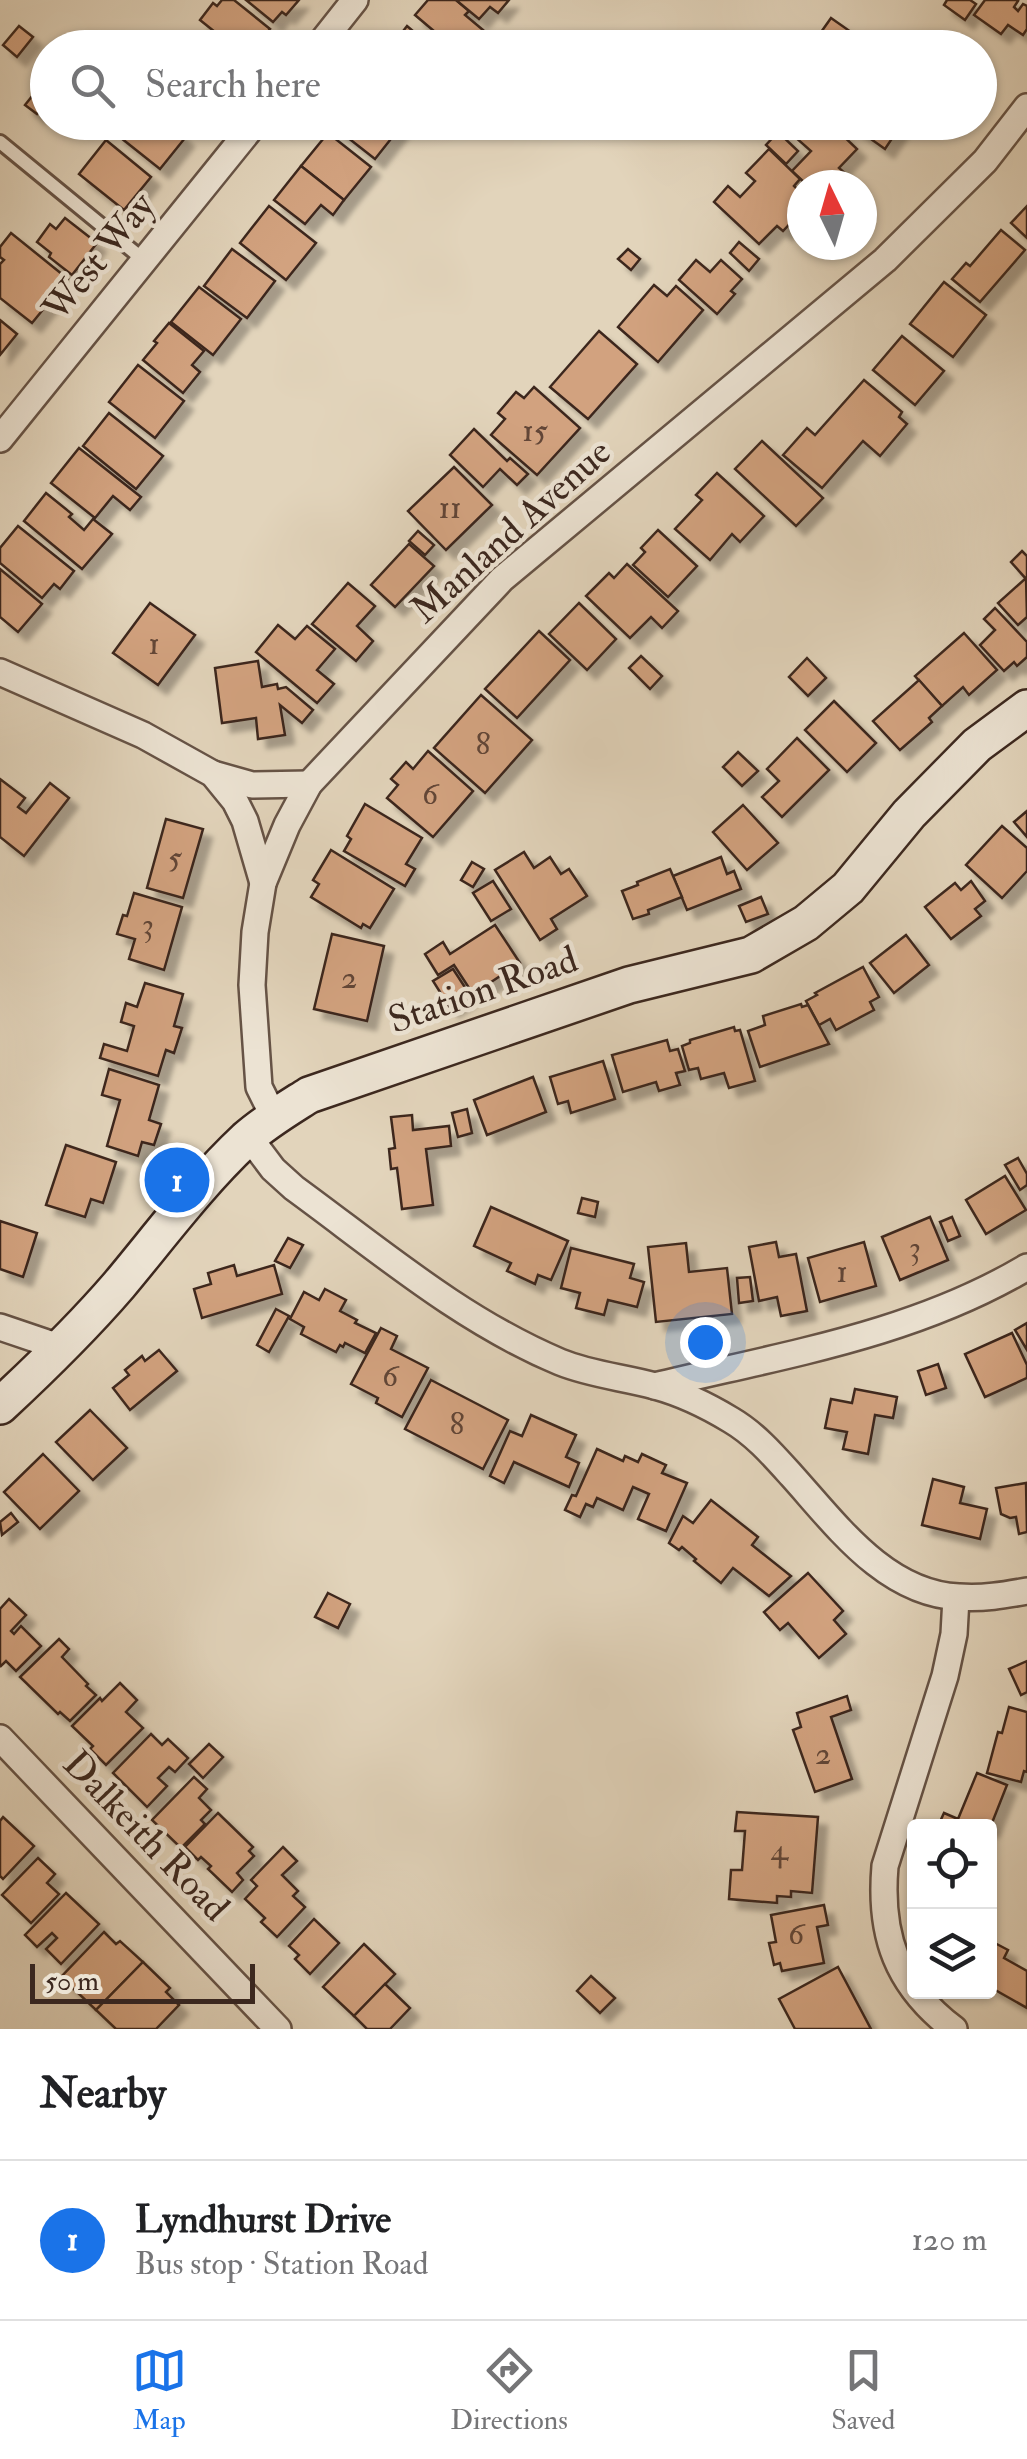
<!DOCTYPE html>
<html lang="en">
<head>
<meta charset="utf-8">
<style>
  :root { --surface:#fff; --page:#f6f6f6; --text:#202124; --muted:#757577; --line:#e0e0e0; --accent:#1a73e8 }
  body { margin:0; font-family:"IM FELL Double Pica",serif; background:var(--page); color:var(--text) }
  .controls { position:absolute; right:30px; bottom:30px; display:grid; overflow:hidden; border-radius:10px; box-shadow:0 2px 8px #0004 }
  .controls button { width:90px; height:90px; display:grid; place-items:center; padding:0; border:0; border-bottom:2px solid var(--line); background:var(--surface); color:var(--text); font:50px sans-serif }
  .compass { position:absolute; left:787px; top:170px; width:90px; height:90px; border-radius:50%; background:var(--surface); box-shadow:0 2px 8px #0004; rotate:355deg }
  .scale { position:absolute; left:30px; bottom:25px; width:225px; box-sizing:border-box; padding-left:10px; border:5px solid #3c281f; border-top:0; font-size:28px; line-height:35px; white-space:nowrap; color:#3c281f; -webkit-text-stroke:8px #ece3d3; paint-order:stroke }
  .you { position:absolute; left:705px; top:1342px; width:35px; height:35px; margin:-25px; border:8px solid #fff; border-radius:50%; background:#1a73e8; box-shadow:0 0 0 15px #1a73e833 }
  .badge { display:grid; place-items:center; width:65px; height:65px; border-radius:50%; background:var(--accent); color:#fff; font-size:32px; font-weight:700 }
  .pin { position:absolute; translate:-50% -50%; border:5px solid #fff; box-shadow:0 2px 10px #0006 }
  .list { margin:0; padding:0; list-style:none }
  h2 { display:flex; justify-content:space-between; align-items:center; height:130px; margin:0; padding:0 40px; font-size:42px }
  h2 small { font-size:32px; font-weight:400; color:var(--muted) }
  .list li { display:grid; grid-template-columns:65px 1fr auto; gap:30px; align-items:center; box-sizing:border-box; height:160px; padding:0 40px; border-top:2px solid var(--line) }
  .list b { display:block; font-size:38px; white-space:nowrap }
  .list p { margin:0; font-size:32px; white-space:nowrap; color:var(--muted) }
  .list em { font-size:32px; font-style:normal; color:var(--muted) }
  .icon { flex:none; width:55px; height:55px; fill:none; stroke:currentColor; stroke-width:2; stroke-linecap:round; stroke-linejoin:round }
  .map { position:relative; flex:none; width:1027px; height:2029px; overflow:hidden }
  .search { position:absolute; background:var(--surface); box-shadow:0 2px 8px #0004; left:30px; right:30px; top:30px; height:110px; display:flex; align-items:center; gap:25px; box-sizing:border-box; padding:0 35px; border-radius:55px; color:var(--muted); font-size:38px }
  .sheet { height:290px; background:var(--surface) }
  nav { display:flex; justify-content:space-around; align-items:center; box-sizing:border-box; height:140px; border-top:2px solid var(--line); background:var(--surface); font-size:28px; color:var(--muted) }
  nav a { display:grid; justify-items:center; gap:5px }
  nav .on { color:var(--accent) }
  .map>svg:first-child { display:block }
</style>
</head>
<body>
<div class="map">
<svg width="1027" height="2029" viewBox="0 0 1027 2029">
  <defs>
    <filter id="shadow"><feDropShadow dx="9" dy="9" stdDeviation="2.5" flood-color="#0004"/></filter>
  </defs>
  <rect width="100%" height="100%" fill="#e2d4bb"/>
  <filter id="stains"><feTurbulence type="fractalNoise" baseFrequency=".002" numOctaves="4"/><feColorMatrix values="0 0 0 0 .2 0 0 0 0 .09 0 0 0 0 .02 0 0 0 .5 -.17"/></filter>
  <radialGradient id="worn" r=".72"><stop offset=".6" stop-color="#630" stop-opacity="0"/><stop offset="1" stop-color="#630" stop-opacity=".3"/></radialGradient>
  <!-- building -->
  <g fill="#d2a27f" stroke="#3c281f" stroke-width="2.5" filter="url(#shadow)">
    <path d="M222,0H234L270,29L258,44L253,40L247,48H235L200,20L213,3L217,6Z"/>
    <path d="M246,0H299L286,15L282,12L273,22Z"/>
    <path d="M428,0H456L469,11L465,15L483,30L469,48H454L415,15Z"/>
    <path d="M456,0H509L498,13L490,7L479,19Z"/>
    <path d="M947,0H970L976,4L965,20L944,5Z"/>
    <path d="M985,0H1016L1018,1L1014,7L1018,11L1023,4L1027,6V29L1023,35L1008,25L1001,34L974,15Z"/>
    <path d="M831,18L851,32L841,48H837L819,35Z"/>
    <path d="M19,26L33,37L17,57L3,45Z"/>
    <path d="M407,26L433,48H390Z"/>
    <path d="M196,32L216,48H194L188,42Z"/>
    <path d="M41,85L48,90V101L37,114L25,105Z"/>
    <path d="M126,122H166L185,138L160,169L116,134Z"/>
    <path d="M336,122H400L402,125L375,159L333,126Z"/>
    <path d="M809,122H826L830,127L832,125L857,149L839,168L846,174L836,185H807L792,171L811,151L795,137Z"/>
    <path d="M847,122H903L885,149Z"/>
    <path d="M778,132L798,151L786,164L766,145Z"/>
    <path d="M328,133L371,167L344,200L301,166Z"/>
    <path d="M106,140L151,177L124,210L79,174Z"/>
    <path d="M769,149L800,179L794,186L802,194V199L792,209L798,215L783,231L777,226L759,244L714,202L728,186L740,197L755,181L746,173Z"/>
    <path d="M301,166L344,200L333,215L321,205L305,224L274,200Z"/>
    <path d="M269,206L316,243L286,280L240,243Z"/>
    <path d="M1027,206V238L1011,223Z"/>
    <path d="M65,218L97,243L72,275L49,257L51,253L37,242L50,224L56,229Z"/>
    <path d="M1001,230L1025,250L980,302L952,279L966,263L970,266Z"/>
    <path d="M11,233L68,279L32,323L0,298V264L4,260L0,257V247Z"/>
    <path d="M739,242L759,259L749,271L730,253Z"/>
    <path d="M232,249L275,281L247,318L204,286Z"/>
    <path d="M628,249L640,259L631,270L618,259Z"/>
    <path d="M696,260L710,272L721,260L742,279L731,291L735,294L717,314L679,280Z"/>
    <path d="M944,282L986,315L953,357L910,324Z"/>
    <path d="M654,285L667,296L676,286L703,310L658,362L618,327Z"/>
    <path d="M199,287L241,319L213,355L171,322Z"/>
    <path d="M0,320L17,334L0,355Z"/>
    <path d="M169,323L204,351L192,365L200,372L183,393L143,360L157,343L154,341Z"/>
    <path d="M599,331L637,364L588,419L550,387Z"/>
    <path d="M902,336L944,371L915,405L873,370Z"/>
    <path d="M138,365L184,401L155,438L109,402Z"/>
    <path d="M864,380L902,412L899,417L907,424L880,456L863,441L822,488L783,455L807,428L815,435Z"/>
    <path d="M534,387L580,428L537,475L491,435L505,419L498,413L516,392L524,398Z"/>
    <path d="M109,413L163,456L136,489L83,446Z"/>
    <path d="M474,429L507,461L510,458L528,474L517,485L500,469L483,487L450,455Z"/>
    <path d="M762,441L823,498L796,526L735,469Z"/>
    <path d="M79,448L141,497L130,510L113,496L95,518L51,483Z"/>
    <path d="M454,467L492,505L446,550L408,511Z"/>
    <path d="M717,473L764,516L740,542L732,534L710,560L675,529L702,500L696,495Z"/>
    <path d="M46,493L72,514L69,517L84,530L93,519L112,534L82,569L24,521Z"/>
    <path d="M18,526L74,571L60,589L54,584L42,598L0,563V548Z"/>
    <path d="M658,530L697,566L668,597L633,565L645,552L641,548Z"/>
    <path d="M418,531L434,545L425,555L409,541Z"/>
    <path d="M409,544L434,566L395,607L371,585Z"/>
    <path d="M1022,551L1027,556V580L1011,562Z"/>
    <path d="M627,564L678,611L662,628L651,617L630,638L586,596L609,573L614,578Z"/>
    <path d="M0,569L42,604L18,632L0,617Z"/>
    <path d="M1026,578L1027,617L1018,625L998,603Z"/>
    <path d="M348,583L375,606L357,626L373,641L356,661L312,624Z"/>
    <path d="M150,603L195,635L158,685L113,653Z"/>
    <path d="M579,603L616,639L587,670L549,634Z"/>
    <path d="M995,608L1027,642V657L1017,666L1014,662L1004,671L980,645L995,630L984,619Z"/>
    <path d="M278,625L295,639L307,626L335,649L317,670L334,684L317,703L256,652Z"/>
    <path d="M539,631L570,660L517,718L485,689Z"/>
    <path d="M964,633L997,670L969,695L963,687L942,706L915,676Z"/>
    <path d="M641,656L662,676L650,689L629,668Z"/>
    <path d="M807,658L826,678L808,696L789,677Z"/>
    <path d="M258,661L262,687L277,684L278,689L286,687L313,710L302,723L280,705L285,735L258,739L256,718L222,723L215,668Z"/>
    <path d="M919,680L942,706L929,718L932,722L900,750L873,721Z"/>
    <path d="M481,695L532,740L485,793L434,748Z"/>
    <path d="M834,701L876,743L847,772L805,730Z"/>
    <path d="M797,738L829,770L782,817L762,797L779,781L767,769Z"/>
    <path d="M428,751L473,791L433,837L387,798L398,785L391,779L406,762L413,769Z"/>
    <path d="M738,752L758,771L742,786L723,767Z"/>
    <path d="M0,779L25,798L18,807L26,813L50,783L69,798L24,856L0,837Z"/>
    <path d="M365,804L422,838L406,864L415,869L405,886L344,851L351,839L347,836Z"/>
    <path d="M743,805L778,843L747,870L713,832Z"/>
    <path d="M1027,811V837L1014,822Z"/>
    <path d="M166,819L203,829L183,898L147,888Z"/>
    <path d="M1002,826L1027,848V871L1002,898L966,865Z"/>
    <path d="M331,850L394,889L370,928L363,924L361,928L311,897L319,884L313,880Z"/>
    <path d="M524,852L534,868L550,857L561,874L569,869L587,896L551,919L557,929L540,940L495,870Z"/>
    <path d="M721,857L727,874L734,871L741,889L687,910L673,876Z"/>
    <path d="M472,862L484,869L473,887L461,880Z"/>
    <path d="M670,869L682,897L648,910L649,914L633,919L622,891L638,885L637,882Z"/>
    <path d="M493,881L511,909L491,921L473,893Z"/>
    <path d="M971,881L985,901L975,909L981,916L951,939L925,907L955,883L961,890Z"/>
    <path d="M134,893L182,907L164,970L129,959L135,939L117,934L123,915L127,916Z"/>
    <path d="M761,897L768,914L746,922L739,906Z"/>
    <path d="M495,925L520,963L473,994L454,965L438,975L425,954L443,942L450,954Z"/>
    <path d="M332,934L384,946L367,1021L314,1009Z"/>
    <path d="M906,935L929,965L894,993L870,963Z"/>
    <path d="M863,967L879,997L870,1002L874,1010L836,1030L830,1019L819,1025L806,1001L817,995L815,993Z"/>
    <path d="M453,969L470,995L450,1008L433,981Z"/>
    <path d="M145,983L183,994L174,1026L182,1028L174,1053L166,1050L158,1076L100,1058L104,1044L127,1051L134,1026L121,1022L126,1003L137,1007Z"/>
    <path d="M801,1004L802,1007L808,1005L829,1044L760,1067L748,1031L765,1025L763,1016Z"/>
    <path d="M734,1027L735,1031L740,1030L755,1081L729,1088L724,1073L701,1079L698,1068L689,1070L682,1046L690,1043V1040Z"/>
    <path d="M667,1040L670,1051L678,1049L685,1071L676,1073L680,1085L659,1091L656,1082L623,1092L612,1055Z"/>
    <path d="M603,1061L615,1099L571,1113L568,1101L558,1104L550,1077Z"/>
    <path d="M109,1069L159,1085L149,1120L161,1124L154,1145L142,1142L138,1156L107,1146L120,1100L102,1095Z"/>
    <path d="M533,1077L546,1112L487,1135L474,1100Z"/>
    <path d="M467,1109L472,1133L458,1137L452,1113Z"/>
    <path d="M412,1115L413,1130L449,1126L451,1146L426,1149L433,1205L402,1209L397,1168L391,1169L389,1149L395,1148L391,1117Z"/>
    <path d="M66,1145L116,1162L103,1203L91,1199L85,1217L46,1205Z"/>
    <path d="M1018,1158L1027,1174V1185L1020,1190L1005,1165Z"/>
    <path d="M1005,1176L1026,1210L986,1234L966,1200Z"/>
    <path d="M582,1198L598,1202L595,1217L578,1213Z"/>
    <path d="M491,1207L568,1241L551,1280L538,1275L535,1284L507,1271L511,1263L474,1246Z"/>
    <path d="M930,1217L948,1260L900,1280L882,1237Z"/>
    <path d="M952,1217L960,1236L948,1241L940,1222Z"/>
    <path d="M0,1221L37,1233L23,1277L0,1269Z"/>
    <path d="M288,1238L303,1245L290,1268L275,1261Z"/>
    <path d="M776,1242L779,1257L796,1254L807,1311L781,1316L777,1297L759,1301L749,1247Z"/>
    <path d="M864,1242L876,1286L820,1302L808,1258Z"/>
    <path d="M686,1243L689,1272L727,1268L732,1314L656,1322L648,1247Z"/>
    <path d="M571,1248L634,1264L630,1278L644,1282L637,1307L608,1300L604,1315L576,1308L580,1293L561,1288Z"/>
    <path d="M234,1265L237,1276L274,1265L282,1294L202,1318L194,1289L211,1284L208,1273Z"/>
    <path d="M750,1277L753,1301L739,1303L737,1278Z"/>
    <path d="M325,1289L346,1300L340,1311L357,1320L355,1323L376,1333L365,1353L345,1343L343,1347L340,1345L336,1352L301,1334L304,1327L290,1319L304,1292L319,1300Z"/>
    <path d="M276,1309L289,1316L269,1352L257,1345Z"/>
    <path d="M1027,1323V1350L1015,1330Z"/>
    <path d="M381,1328L397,1336L391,1349L428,1368L402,1417L376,1403L378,1398L351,1384Z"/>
    <path d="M1012,1333L1027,1365V1378L985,1397L965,1354Z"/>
    <path d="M159,1350L177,1371L130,1410L113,1388L129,1375L125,1370L142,1356L145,1361Z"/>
    <path d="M938,1364L946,1388L926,1395L918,1371Z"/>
    <path d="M431,1380L508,1420L483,1469L405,1429Z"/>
    <path d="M855,1389L897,1397L893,1418L875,1415L868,1454L843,1449L847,1432L825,1428L831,1399L852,1403Z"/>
    <path d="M90,1410L127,1448L93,1480L56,1442Z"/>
    <path d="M531,1415L576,1435L566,1457L579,1463L569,1487L514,1462L504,1483L490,1476L510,1431L522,1436Z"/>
    <path d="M597,1449L623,1461L625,1456L638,1462L642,1454L666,1465L662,1473L687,1483L666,1531L638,1519L649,1494L633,1487L623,1510L597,1498L593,1507L586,1504L580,1517L565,1510L572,1495L576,1496Z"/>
    <path d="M43,1454L79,1491L40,1529L4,1492Z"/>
    <path d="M933,1479L964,1487L960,1503L987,1509L980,1539L922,1525Z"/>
    <path d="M1026,1483L1027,1532L1019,1534L1016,1517L1010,1518L1001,1514L996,1488Z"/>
    <path d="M711,1500L758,1537L752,1545L791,1576L769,1596L733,1568L721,1583L694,1561L696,1559L682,1547L679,1550L669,1543L683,1516L693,1523Z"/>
    <path d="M11,1513L18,1522L2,1535L0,1522Z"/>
    <path d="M808,1573L843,1611L834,1620L846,1634L819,1658L788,1623L780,1630L764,1612Z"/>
    <path d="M328,1593L350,1604L338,1628L315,1617Z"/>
    <path d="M9,1599L26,1615L11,1631L14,1634L21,1626L41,1646L16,1671L6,1661L1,1666L0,1664V1609Z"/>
    <path d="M59,1639L69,1649L62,1657L88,1684L86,1686L96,1695L70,1721L60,1712L58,1714L20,1677Z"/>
    <path d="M1027,1661V1692L1021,1695L1009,1669Z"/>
    <path d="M120,1683L137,1700L126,1712L143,1728L106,1765L90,1749L93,1746L72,1726L100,1698L102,1701Z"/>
    <path d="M847,1696L851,1710L831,1717L852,1779L815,1792L793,1730L801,1727L797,1713Z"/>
    <path d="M1009,1707L1027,1712V1772L1024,1771L1021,1782L987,1773L998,1732L1002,1733Z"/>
    <path d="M151,1734L162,1745L168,1739L188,1758L175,1772L169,1767L158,1778L167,1786L147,1807L113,1773Z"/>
    <path d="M209,1744L223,1757L203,1778L189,1764Z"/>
    <path d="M977,1773L1007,1785L990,1828L938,1826L944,1813L958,1819Z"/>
    <path d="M194,1777L207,1789L199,1798L211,1810L201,1820L205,1824L181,1848L152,1820Z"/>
    <path d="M737,1812L818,1817L812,1893L791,1891V1897L777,1896V1903L729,1899L731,1870H742L745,1831H735Z"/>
    <path d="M218,1813L253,1847L249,1851L254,1856L237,1873L243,1880L232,1892L208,1869L211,1866L201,1857L198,1860L185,1847Z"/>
    <path d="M3,1817L34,1846L3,1879L0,1876V1821Z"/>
    <path d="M283,1847L297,1861L282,1875L298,1891L293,1896L305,1907L277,1937L261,1922L265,1918L245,1899L257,1886L251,1880Z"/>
    <path d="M38,1858L55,1874L47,1883L59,1894L31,1923L2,1895Z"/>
    <path d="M66,1893L99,1924L61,1964L46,1949L57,1938L52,1933L37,1947L25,1935Z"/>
    <path d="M824,1905L828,1925L817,1927L824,1963L782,1971L780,1963L774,1965L769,1943L776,1942L771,1915Z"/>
    <path d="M314,1919L339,1943L310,1974L295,1959L299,1955L289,1946Z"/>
    <path d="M104,1932L116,1944L120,1941L143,1962L96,2010L61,1977Z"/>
    <path d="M991,1941L1008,1950L1004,1958L1027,1971V2008L990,1987Z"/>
    <path d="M364,1944L395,1974L354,2016L323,1987Z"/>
    <path d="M143,1962L170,1988L166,1992L179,2005L156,2029H116L96,2010Z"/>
    <path d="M838,1967L871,2029H795L779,1999Z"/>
    <path d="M591,1976L615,1998L600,2013L577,1991Z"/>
    <path d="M385,1984L410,2008L390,2029H367L354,2016Z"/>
  </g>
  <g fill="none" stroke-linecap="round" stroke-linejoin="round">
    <!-- service casing -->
    <g stroke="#665346" stroke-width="18">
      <path id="service" d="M0,142L145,261"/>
    </g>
    <!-- minor casing -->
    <g stroke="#665346" stroke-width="30">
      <g id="minor">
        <path d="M317,48L355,0"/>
        <path d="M0,439L256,122"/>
        <path d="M0,672L143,735L213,774L235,801L245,821L263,883"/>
        <path d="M213,774L252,785L309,784"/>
        <path d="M274,1117L259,1087L252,985L255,932L263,883L287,825L309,784L502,579L885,260L985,161L1027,107"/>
        <path d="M249,1137L273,1169L294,1188C379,1250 462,1321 560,1362C592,1375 623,1377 655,1386C681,1393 708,1406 731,1420C755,1434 774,1456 792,1476C837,1526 886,1594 959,1597C982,1599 1005,1595 1027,1591"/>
        <path d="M0,1327L62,1348"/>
        <path d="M655,1386C782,1355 913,1335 1027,1267"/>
        <path d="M0,1738L278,2029"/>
        <path d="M954,2029C897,1986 879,1936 885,1866L945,1676L954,1634L956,1598"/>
      </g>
    </g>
    <!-- secondary casing -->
    <g stroke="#3c281f" stroke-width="40">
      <path id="secondary" d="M0,1406C42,1367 82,1328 119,1285C160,1236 199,1183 246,1139C265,1122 287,1109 309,1095L629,985L751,955L806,923L848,888L909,814L977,745L1027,708"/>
    </g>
    <!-- service -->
    <use href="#service" stroke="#ece3d3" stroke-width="12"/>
    <!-- minor -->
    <use href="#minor" stroke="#ece3d3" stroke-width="25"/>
    <!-- secondary -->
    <use href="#secondary" stroke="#ece3d3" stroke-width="35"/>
  </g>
  <g text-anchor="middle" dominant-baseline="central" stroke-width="9" stroke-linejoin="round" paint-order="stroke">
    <!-- number labels -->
    <g font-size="32" fill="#624637">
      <text x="535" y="431">15</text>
      <text x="450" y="508">11</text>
      <text x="154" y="644">1</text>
      <text x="483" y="744">8</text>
      <text x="430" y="794">6</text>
      <text x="175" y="858">5</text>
      <text x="148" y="925">3</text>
      <text x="349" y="978">2</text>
      <text x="915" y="1248">3</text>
      <text x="842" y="1272">1</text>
      <text x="390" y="1376">6</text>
      <text x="457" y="1424">8</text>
      <text x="823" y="1754">2</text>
      <text x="779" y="1850">4</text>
      <text x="796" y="1934">6</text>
    </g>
    <!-- street labels -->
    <g font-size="38" fill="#3c281f" stroke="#ece3d3">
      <text transform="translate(99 257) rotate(-51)">West Way</text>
      <text transform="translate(511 531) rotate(-42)">Manland Avenue</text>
      <text transform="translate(483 990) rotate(-19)">Station Road</text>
      <text transform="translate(146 1836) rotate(46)">Dalkeith Road</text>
    </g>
  </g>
  <rect width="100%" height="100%" filter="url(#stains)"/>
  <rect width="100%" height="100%" fill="url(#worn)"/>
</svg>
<div class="controls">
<button><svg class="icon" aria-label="locate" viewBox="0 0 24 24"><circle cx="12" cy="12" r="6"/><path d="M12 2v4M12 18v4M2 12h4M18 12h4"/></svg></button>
<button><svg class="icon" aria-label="layers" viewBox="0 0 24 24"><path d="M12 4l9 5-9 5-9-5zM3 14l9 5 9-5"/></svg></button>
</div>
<svg class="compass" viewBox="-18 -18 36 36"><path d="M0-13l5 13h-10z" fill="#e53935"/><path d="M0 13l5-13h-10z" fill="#757577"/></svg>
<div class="scale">50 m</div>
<div class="you"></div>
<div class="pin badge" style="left:177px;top:1180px">1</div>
<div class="search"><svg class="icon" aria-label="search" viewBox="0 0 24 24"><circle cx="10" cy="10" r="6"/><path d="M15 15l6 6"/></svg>Search here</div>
</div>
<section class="sheet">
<h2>Nearby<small></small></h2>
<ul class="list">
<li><span class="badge">1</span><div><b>Lyndhurst Drive</b><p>Bus stop · Station Road</p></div><em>120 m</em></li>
</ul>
</section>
<nav>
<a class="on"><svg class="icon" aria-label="map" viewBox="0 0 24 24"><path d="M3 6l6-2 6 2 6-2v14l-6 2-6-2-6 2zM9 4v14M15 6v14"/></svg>Map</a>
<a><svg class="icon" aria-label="directions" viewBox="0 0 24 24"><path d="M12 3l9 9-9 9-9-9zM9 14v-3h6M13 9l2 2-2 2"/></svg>Directions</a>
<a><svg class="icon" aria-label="saved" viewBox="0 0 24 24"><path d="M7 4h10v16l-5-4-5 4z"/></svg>Saved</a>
</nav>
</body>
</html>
